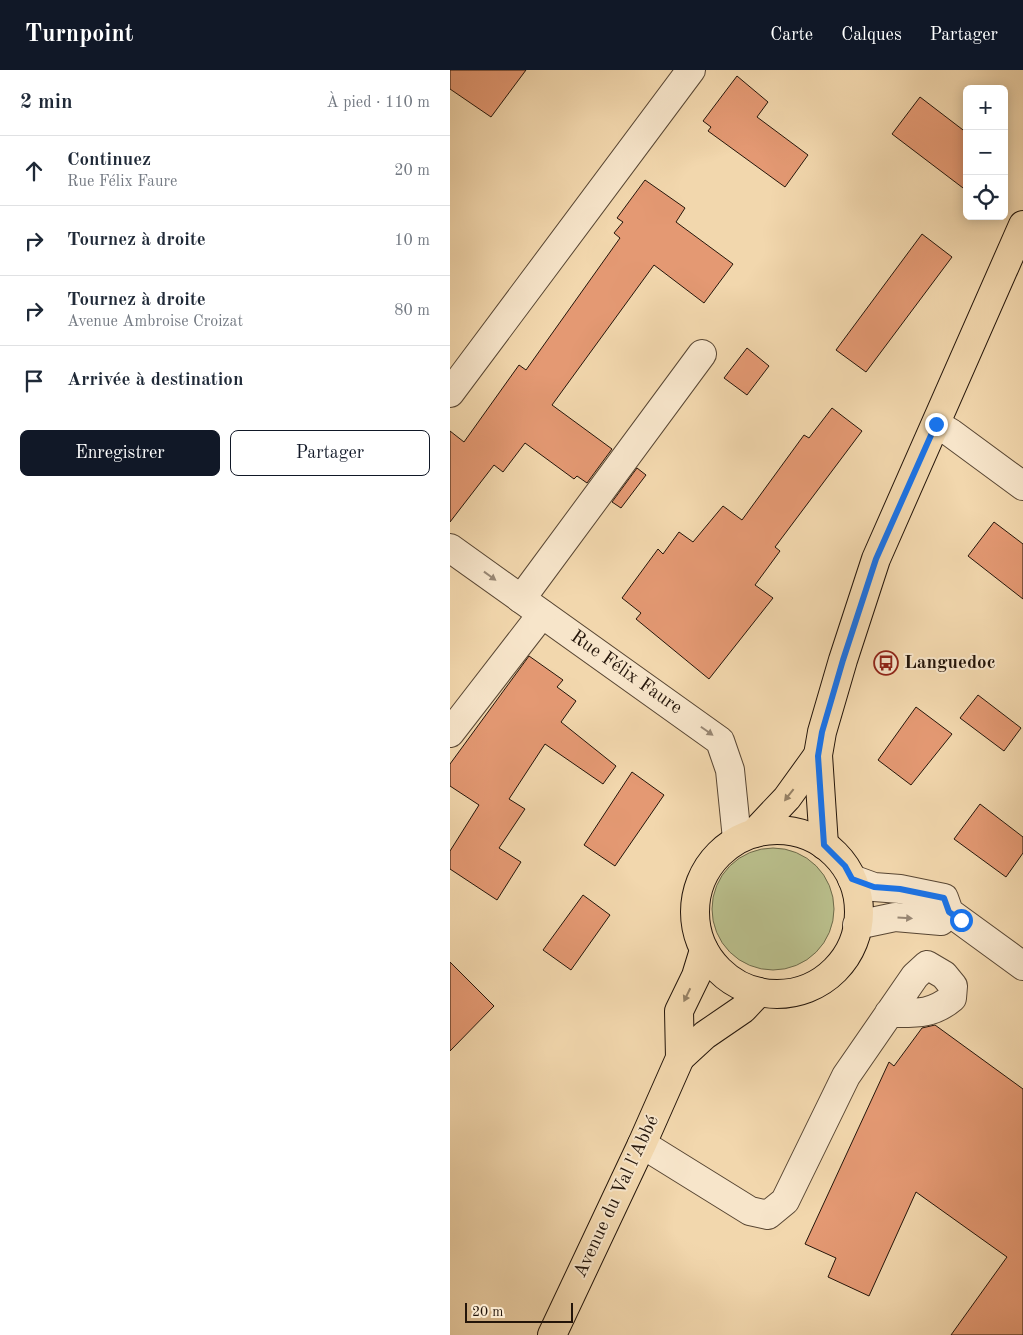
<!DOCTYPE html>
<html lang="fr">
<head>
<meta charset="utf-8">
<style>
  :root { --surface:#fff; --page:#f2f2f3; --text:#1f2937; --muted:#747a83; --line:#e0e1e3; --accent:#111827 }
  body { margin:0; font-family:"Old Standard TT",serif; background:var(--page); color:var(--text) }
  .controls { position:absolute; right:15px; top:15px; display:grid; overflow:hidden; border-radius:8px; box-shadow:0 2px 12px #0003 }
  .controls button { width:45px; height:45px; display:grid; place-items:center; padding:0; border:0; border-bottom:1px solid var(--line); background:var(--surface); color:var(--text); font:25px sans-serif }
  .scale { position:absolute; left:15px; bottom:12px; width:108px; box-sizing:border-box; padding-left:5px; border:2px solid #24150a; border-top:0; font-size:14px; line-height:18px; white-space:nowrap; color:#24150a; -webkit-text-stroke:4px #f7e5ca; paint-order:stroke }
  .stop { position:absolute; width:15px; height:15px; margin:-11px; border:4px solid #1a73e8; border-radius:50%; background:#fff }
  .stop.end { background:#1a73e8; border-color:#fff; box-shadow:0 1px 5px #0008 }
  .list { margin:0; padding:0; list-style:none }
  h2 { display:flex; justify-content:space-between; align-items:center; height:65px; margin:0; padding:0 20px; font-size:21px }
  h2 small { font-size:16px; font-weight:400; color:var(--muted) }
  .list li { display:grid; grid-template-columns:32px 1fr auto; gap:15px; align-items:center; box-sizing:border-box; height:70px; padding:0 20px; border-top:1px solid var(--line) }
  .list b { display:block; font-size:19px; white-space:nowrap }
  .list p { margin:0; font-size:16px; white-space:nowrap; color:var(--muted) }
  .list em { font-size:16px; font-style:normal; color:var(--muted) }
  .actions { display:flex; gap:10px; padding:15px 20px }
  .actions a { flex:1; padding:11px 0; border:1px solid var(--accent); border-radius:8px; text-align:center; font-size:18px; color:var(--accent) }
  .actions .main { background:var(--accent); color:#fff }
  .icon { flex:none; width:28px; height:28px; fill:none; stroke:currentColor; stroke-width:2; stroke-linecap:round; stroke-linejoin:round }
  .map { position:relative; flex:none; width:573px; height:1265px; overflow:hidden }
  header { display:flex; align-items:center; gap:30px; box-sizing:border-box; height:70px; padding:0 25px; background:var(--accent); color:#fff }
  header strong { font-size:24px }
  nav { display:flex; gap:28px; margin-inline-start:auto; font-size:18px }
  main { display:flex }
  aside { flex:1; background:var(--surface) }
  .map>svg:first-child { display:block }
</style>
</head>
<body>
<header>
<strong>Turnpoint</strong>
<nav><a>Carte</a><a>Calques</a><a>Partager</a></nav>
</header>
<main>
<aside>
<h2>2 min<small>À pied · 110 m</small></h2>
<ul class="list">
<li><svg class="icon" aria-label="ahead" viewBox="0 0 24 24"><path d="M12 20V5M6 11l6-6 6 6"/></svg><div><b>Continuez</b><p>Rue Félix Faure</p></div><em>20 m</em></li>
<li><svg class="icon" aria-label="right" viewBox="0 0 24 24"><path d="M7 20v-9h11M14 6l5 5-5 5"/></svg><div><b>Tournez à droite</b></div><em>10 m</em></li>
<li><svg class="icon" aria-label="right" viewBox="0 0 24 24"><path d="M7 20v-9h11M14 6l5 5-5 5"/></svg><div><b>Tournez à droite</b><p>Avenue Ambroise Croizat</p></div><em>80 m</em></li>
<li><svg class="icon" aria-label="arrive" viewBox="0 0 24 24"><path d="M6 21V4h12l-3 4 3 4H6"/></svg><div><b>Arrivée à destination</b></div></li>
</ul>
<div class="actions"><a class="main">Enregistrer</a><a>Partager</a></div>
</aside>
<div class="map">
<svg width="573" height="1265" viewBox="0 0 573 1265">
  <rect width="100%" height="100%" fill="#f2d7ad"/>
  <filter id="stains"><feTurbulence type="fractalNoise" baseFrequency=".004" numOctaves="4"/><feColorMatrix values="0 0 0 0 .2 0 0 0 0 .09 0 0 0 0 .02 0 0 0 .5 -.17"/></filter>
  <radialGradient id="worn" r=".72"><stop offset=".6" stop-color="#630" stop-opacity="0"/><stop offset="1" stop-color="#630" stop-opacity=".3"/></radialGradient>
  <!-- green -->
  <circle fill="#b9be8b" stroke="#6e6a4a" cx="323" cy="839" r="61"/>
  <!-- building -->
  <g fill="#e49973" stroke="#24150a">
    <path d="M0,0H76L41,47L0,19Z"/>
    <path d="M287,6L318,32L307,47L358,85L335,117L258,61L261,57L253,51Z"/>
    <path d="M470,27L517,63V121L442,64Z"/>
    <path d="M195,110L235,138L226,152L283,194L254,233L204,195L102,335L162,379L137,413L127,406L124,409L75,373L53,402L44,395L0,452V361L14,372L69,295L76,300L170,168L164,163L173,152L167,148Z"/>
    <path d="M472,164L502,187L416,302L386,280Z"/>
    <path d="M297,278L319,296L297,325L274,308Z"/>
    <path d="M382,338L412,361L325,477L330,481L305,515L323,528L259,609L186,549L191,543L172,528L208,479L213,484L229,462L243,472L273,436L292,450L354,365L359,368Z"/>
    <path d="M187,398L196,405L171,438L162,432Z"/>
    <path d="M544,452L573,474V529L518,486Z"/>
    <path d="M79,586L113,610L107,617L126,631L111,652L166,696L153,714L95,674L59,729L75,739L49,778L71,792L47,830L0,799V781L29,735L0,716V694Z"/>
    <path d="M528,625L571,658L554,681L510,648Z"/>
    <path d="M466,637L502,664L461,715L428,690Z"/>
    <path d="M182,702L214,725L165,796L134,775Z"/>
    <path d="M530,734L573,767V783L556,807L504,769Z"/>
    <path d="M133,825L160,845L121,900L93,880Z"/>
    <path d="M0,892L44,936L0,981Z"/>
    <path d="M485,955L573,1019V1265H501L557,1187L466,1122L419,1226L378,1207L386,1188L355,1174L439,992L444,996L472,958Z"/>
  </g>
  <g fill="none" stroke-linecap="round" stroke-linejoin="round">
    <!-- minor casing -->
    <g stroke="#584633" stroke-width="30">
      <g id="minor">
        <path d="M0,323L241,0"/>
        <path d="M486,354L501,363L573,416"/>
        <path d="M0,478L270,671L280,700L287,769"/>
        <path d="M71,529L252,284"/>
        <path d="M0,663L92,544"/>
        <path d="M402,809L424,817L450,819L494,828L499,842L573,896"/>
        <path d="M407,855L445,847L491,851L499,842"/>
        <path d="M192,1074L300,1141L318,1145L335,1131L396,1006L465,906L477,895L494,905L503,916L502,928C482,945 465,943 439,943"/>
      </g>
    </g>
    <!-- major casing -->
    <g stroke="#24150a" stroke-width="30">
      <g id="major">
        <circle cx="327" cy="842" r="82"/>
        <path d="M304,763L337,728L368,685"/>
        <path d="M374,775L368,685L372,662L393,590L426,489L573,155"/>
        <path d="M230,988L255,965L293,939L309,922"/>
        <path d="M102,1265L192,1074L230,988L229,941L246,906L254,880"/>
      </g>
    </g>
    <!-- minor -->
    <use href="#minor" stroke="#f7e5ca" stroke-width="28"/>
    <!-- major -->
    <use href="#major" stroke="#f2d7ad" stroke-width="28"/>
  </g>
  <!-- one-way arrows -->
  <defs><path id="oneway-solid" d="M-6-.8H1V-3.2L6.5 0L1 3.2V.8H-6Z" transform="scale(1.25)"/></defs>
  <g fill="#988774">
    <use href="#oneway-solid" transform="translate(40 506) rotate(36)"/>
    <use href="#oneway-solid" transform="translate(257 661) rotate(35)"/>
    <use href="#oneway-solid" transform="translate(455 848) rotate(4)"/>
  </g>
  <g fill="#958064">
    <use href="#oneway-solid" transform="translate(339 725) rotate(128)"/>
    <use href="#oneway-solid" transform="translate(237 925) rotate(116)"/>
  </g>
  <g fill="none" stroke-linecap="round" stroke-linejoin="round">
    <!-- route -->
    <path stroke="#1a73e8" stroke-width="6" d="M486,354L426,489L393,590L372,662L368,686L374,775L395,796L402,809L424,817L450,819L494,828L499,842L511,850"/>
  </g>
  <!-- icons -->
  <defs>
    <g id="bus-ring" transform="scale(1.25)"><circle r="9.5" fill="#f7e5ca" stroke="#8f2418" stroke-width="1.5"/><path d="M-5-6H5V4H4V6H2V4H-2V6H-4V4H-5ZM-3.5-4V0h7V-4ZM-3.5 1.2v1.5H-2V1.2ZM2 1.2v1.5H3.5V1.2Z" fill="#8f2418"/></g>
  </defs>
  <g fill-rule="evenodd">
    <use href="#bus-ring" x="436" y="593"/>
  </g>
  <g text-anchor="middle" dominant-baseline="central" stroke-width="4" stroke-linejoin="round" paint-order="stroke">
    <!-- poi labels -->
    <g font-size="19" font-weight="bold" fill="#24150a" stroke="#f7e5ca" text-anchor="start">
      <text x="454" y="593">Languedoc</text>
    </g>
    <!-- street labels -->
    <g font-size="19" fill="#24150a" stroke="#f7e5ca">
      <text transform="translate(176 603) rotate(35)">Rue Félix Faure</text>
      <text transform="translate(167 1127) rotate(-65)">Avenue du Val l'Abbé</text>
    </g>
  </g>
  <rect width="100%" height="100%" filter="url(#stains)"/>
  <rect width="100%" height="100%" fill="url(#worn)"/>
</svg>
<div class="controls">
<button>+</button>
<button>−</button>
<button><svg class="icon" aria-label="locate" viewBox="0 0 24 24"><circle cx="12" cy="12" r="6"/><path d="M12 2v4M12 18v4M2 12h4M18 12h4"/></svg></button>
</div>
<div class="scale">20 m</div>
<div class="stop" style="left:511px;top:850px"></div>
<div class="stop end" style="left:486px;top:354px"></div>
</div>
</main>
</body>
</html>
